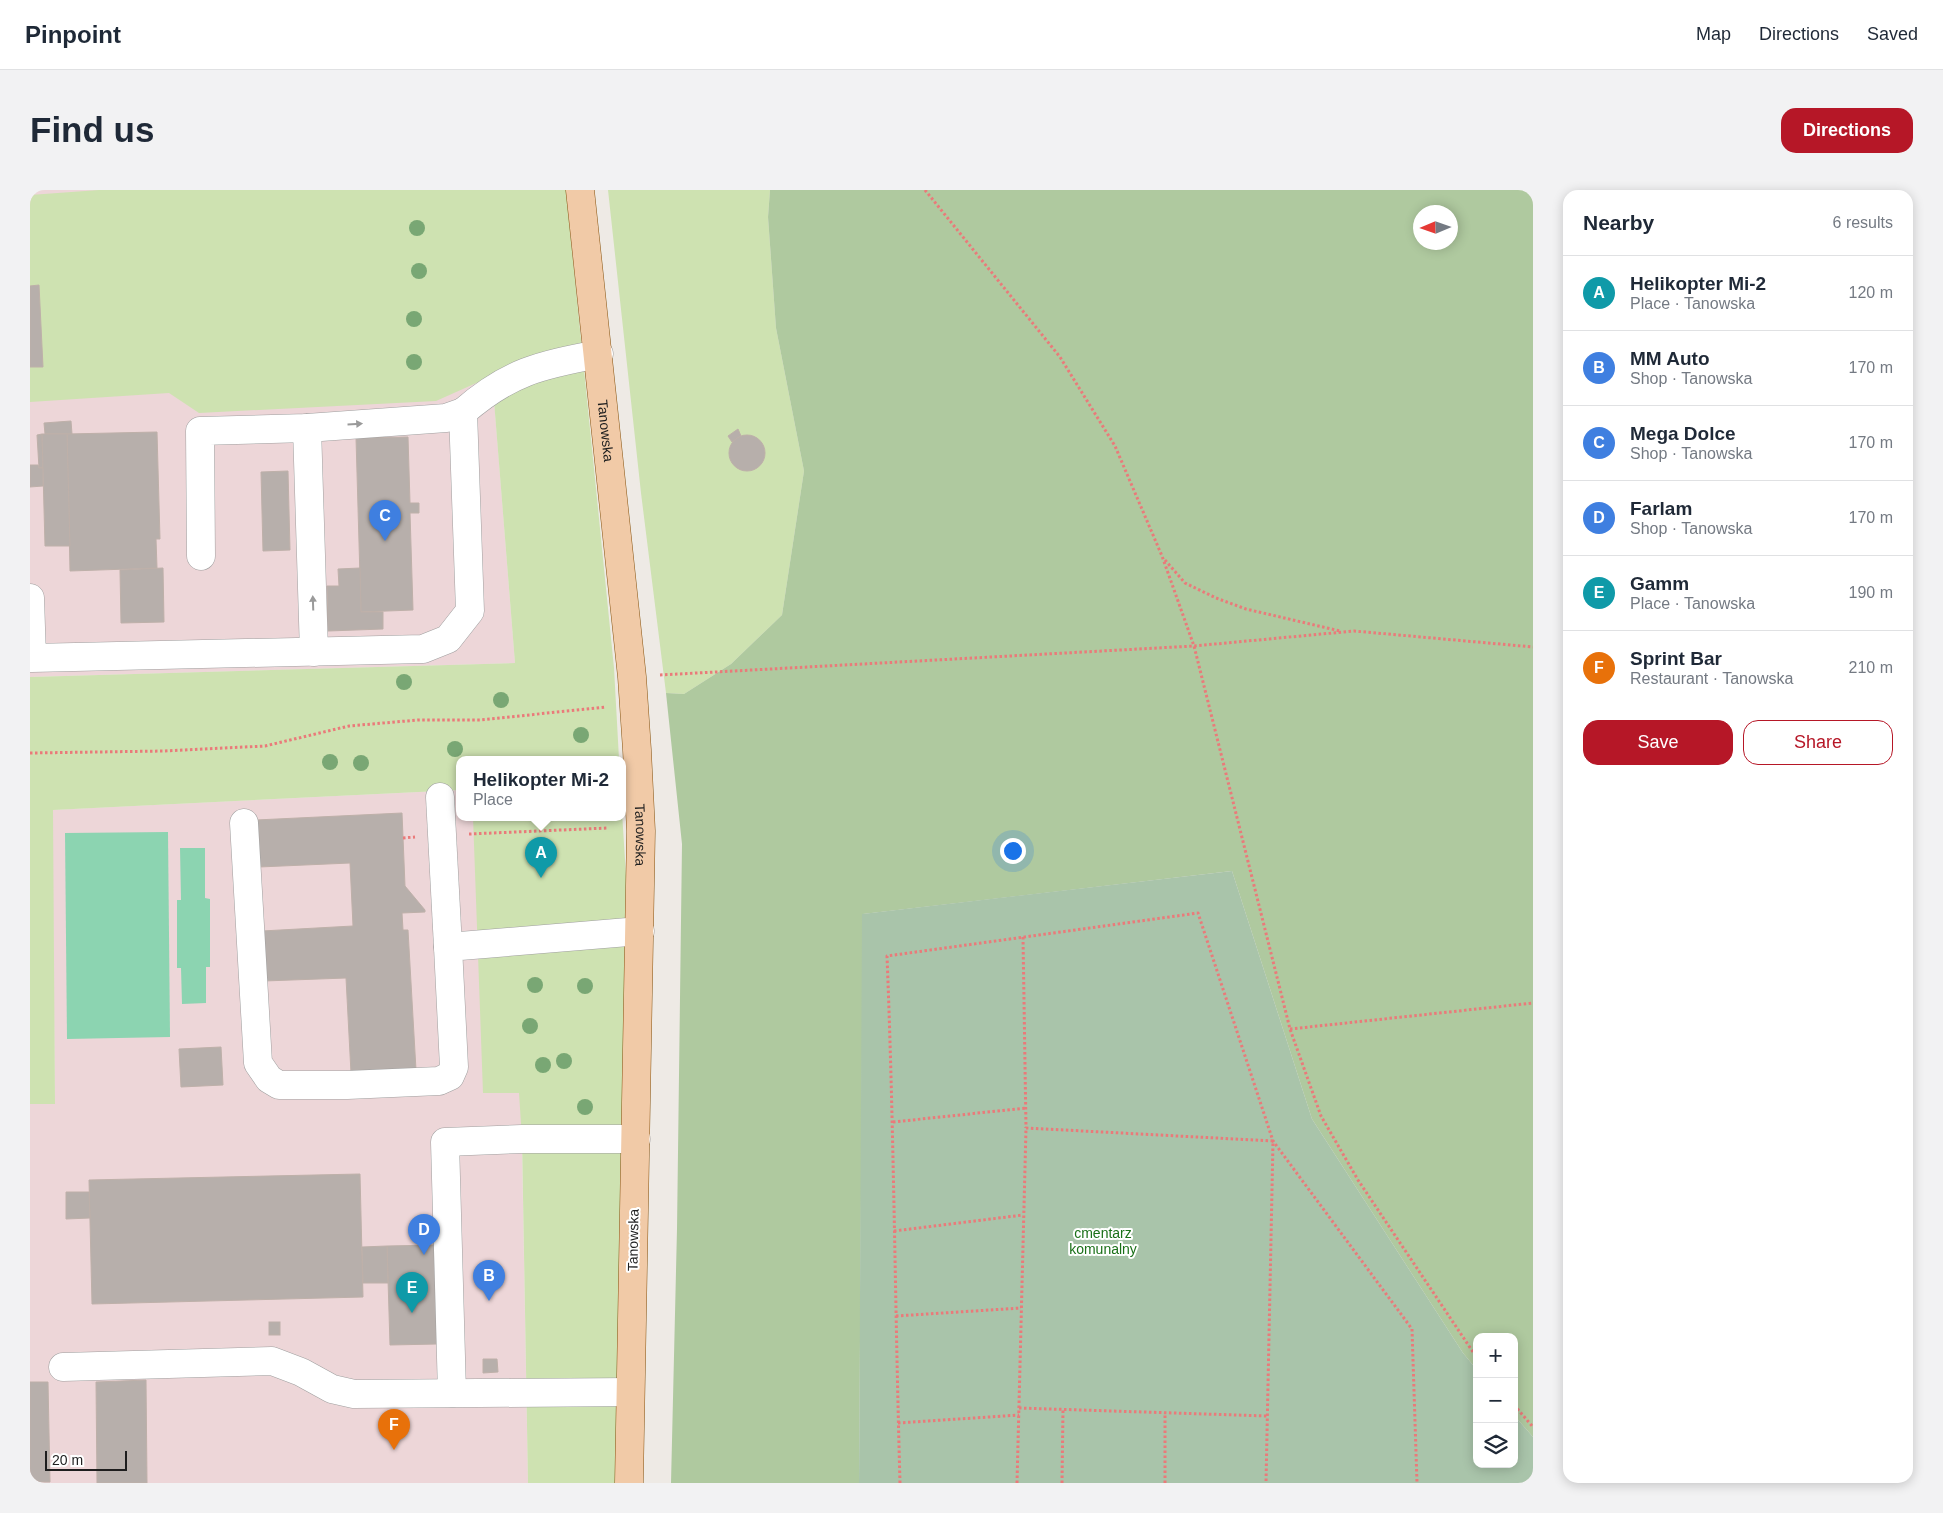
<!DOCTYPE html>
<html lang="en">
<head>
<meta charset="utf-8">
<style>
  :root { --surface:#fff; --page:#f2f2f3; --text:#1f2937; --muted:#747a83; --line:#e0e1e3; --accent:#b61727 }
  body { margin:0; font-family:Arial,sans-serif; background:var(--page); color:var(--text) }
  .controls { position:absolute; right:15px; bottom:15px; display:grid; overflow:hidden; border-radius:10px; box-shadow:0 2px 12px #0003 }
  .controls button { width:45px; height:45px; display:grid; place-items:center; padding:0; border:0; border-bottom:1px solid var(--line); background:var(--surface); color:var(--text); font:25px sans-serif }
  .compass { position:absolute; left:1383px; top:15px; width:45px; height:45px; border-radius:50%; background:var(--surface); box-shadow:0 2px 12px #0003; rotate:268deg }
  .scale { position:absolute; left:15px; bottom:12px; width:82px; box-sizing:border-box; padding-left:5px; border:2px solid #1e1e1e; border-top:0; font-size:14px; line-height:18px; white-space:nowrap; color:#1e1e1e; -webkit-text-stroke:4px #fff; paint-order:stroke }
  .you { position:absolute; left:982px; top:660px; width:18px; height:18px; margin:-12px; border:4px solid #fff; border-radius:50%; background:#1a73e8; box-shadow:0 0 0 8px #1a73e833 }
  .badge { display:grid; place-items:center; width:32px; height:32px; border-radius:50%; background:var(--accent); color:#fff; font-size:16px; font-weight:700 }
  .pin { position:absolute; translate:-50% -41px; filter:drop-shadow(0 1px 2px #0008) }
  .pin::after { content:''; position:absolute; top:26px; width:18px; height:15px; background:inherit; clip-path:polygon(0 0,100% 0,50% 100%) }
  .popup { position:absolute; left:426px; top:566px; width:170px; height:65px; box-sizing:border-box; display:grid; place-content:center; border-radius:10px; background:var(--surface); filter:drop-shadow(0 1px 4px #0005); font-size:16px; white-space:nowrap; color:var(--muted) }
  .popup b { font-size:19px; color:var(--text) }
  .popup::after { content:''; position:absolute; left:50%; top:100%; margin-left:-10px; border:10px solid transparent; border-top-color:var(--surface) }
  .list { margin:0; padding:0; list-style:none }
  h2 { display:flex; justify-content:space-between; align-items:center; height:65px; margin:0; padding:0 20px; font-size:21px }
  h2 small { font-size:16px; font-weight:400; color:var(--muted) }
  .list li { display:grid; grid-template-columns:32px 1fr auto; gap:15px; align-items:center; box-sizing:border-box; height:75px; padding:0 20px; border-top:1px solid var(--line) }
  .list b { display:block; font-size:19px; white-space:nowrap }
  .list p { margin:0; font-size:16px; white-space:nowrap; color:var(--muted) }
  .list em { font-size:16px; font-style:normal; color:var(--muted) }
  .actions { display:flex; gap:10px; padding:15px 20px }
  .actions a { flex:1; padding:11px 0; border:1px solid var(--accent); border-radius:15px; text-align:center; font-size:18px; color:var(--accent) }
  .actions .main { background:var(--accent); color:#fff }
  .icon { flex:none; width:28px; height:28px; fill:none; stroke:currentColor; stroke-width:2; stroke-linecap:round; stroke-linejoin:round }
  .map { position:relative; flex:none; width:1503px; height:1293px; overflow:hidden; border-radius:15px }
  header { display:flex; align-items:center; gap:30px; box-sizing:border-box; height:70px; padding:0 25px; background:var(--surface); border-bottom:1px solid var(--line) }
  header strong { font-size:24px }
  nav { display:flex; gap:28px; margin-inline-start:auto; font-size:18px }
  .intro { display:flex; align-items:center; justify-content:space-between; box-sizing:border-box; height:120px; padding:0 30px }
  h1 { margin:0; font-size:35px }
  .button { padding:12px 22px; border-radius:15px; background:var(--accent); color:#fff; font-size:18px; font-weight:700 }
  main { display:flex; gap:30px; padding:0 30px }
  aside { flex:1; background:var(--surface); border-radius:15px; box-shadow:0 2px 12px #0003 }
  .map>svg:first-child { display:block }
</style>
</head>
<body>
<header>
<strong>Pinpoint</strong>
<nav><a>Map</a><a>Directions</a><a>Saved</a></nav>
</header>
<div class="intro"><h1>Find us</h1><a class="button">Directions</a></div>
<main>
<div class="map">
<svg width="1503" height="1293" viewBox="0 0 1503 1293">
  <rect width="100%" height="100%" fill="#eeeae5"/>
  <!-- commercial -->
  <g fill="#edd6d8">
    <path d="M0,0H439L462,185L485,473L0,487Z"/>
    <path d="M430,600V627H486L498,1293H0V914H25L22,620Z"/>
  </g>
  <!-- grass -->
  <g fill="#cee2b1">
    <path d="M69,0H536L584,478L589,569H430V600L23,620L25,914H0V487L485,473L462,186L406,211L169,223L139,203L0,212V5Z"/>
    <path d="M578,0H740L738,27L746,138L774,281L752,425L701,474L654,504L636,503L611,303Z"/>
    <path d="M592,622L596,686L586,1293H498L492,949L489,903H453L443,627H592Z"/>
  </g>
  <!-- forest -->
  <path fill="#afc99f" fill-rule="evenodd" d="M740,0H1503V1247L1484,1225V1147H1447V1180L1433,1163L1282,929L1202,681L833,724L829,1293H641L647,1039L652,654L636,503L654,504L701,474L752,425L774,281L746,138L738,27ZM1390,22H1420V52H1390Z"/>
  <!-- cemetery -->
  <path fill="#a9c4aa" d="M1202,681L1282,929L1433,1163L1447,1180V1274H1484V1225L1503,1247V1293H829L832,724Z"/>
  <!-- pitch -->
  <g fill="#8cd4b1">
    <path d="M138,642L140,847L37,849L35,643Z"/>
    <path d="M150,658H175V708L180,709V777H176V813L152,814L151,778H147V710H151Z"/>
  </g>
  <!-- building -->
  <g fill="#b7afab" stroke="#beb0a9">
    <path d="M9,95L13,177H0V96Z"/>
    <path d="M41,231L42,244H15L14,233Z"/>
    <path d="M708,239L711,246L702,252L698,246Z"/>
    <path d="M127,242L130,349H126L127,378L40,381L37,244Z"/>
    <path d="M12,244L13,278H9L7,245Z"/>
    <path d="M12,244H37L40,356H15Z"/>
    <circle cx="717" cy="263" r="18"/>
    <path d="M378,247L380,313H389V323H380L383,420L331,422L326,248Z"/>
    <path d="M0,275H8L9,278H13V296L0,297Z"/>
    <path d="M258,281L260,360L233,361L231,282Z"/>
    <path d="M133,378L134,432L91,433L90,380Z"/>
    <path d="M330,378L331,422H353V439L298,441L297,396H309L308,379Z"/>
    <path d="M372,623L375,696L395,720V722L372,723L373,740H378L386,880L321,883L316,788L234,791L232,741L323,736L320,673L229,677L226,630Z"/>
    <path d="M191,857L193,895L151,897L149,859Z"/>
    <path d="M330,984L333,1107L62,1114L59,990Z"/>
    <path d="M36,1002H59L60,1028L36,1029Z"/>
    <path d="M404,1055L407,1154L360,1155L357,1056Z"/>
    <path d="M357,1056L358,1093H333L332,1057Z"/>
    <rect x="239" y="1132" width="11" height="13"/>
    <path d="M453,1169H467L468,1182L453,1183Z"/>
    <path d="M116,1190L117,1293H67L66,1192Z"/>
    <path d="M0,1192H18L20,1292H0Z"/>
  </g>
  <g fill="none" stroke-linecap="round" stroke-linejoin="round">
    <!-- minor casing -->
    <g stroke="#9f9f9f" stroke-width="29">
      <g id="minor">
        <path d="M277,238L284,462"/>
        <path d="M171,366L170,241L277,238L416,228L433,222"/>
        <path d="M0,408L2,468L393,459L418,449L440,421L433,222C479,182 510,175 569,164"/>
        <path d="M410,607L418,757"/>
        <path d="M214,633L228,873L239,889L249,895H317L409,891L420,886L424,877L418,757L610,741"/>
        <path d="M33,1177L242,1171L271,1182L302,1199L324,1204L600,1202"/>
        <path d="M422,1203L415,952L492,949H606"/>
      </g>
    </g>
    <!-- major casing -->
    <g stroke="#875411" stroke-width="29">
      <g id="major">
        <path id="s1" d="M550,0L602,487L607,560L611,641L599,1293"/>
      </g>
    </g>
    <!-- path -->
    <g stroke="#ea7a7a" stroke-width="3" stroke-dasharray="2.5 2.5" stroke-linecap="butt">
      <path d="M895,0L1030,167L1085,256L1132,366L1164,456L1260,839L1291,926L1328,990L1447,1168"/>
      <path d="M1135,370L1155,393L1186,408L1216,419L1310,441"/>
      <path d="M630,485L1164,456L1324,441L1503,457"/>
      <path d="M0,563L134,561L235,556L319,536L388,530H450L576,517"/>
      <path d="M439,644L578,638"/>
      <path d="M373,648L385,647"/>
      <path d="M993,747L996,938"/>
      <path d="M1260,839L1503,813"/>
      <path d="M863,932L996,918"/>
      <path d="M864,1041L993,1025"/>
      <path d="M866,1126L991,1118"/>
      <path d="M1484,1215L1503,1237"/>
      <path d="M989,1218L1237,1226"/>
      <path d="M868,1233L989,1225"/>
      <path d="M870,1293C865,1117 864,941 857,766L1168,723L1243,951L1382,1139L1387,1293"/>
      <path d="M987,1293L996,938L1243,951L1236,1293"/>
      <path d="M1032,1293L1033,1219"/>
      <path d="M1135,1293V1223"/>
    </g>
    <!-- minor -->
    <use href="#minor" stroke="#fff" stroke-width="28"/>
    <!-- major -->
    <use href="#major" stroke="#f1caa7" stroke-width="28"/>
  </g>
  <!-- trees -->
  <g fill="#79a774">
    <circle cx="387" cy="38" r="8"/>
    <circle cx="389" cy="81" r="8"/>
    <circle cx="384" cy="129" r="8"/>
    <circle cx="384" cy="172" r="8"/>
    <circle cx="374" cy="492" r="8"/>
    <circle cx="471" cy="510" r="8"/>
    <circle cx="551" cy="545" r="8"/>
    <circle cx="425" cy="559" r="8"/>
    <circle cx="300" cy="572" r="8"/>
    <circle cx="331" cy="573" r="8"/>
    <circle cx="505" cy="795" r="8"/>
    <circle cx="555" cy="796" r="8"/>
    <circle cx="500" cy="836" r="8"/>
    <circle cx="534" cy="871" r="8"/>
    <circle cx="513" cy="875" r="8"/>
    <circle cx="555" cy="917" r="8"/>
  </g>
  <!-- one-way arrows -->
  <defs><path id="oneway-solid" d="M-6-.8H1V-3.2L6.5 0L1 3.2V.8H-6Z" transform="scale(1.25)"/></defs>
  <g fill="#9a9a9a">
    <use href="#oneway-solid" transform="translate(325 234) rotate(-4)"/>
    <use href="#oneway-solid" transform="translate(283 413) rotate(-92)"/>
  </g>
  <g text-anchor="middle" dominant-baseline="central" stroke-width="4" stroke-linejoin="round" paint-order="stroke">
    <!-- street labels -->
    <g font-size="14" fill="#1e1e1e" stroke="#fff">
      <text stroke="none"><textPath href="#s1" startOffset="242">Tanowska</textPath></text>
      <text stroke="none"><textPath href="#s1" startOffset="648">Tanowska</textPath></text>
      <text transform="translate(603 1050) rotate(-89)">Tanowska</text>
    </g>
    <!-- park labels -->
    <g font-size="14" fill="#1a7018" stroke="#fff">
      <text x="1073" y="1043">cmentarz<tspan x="1073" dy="16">komunalny</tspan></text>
    </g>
  </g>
</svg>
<div class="controls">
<button>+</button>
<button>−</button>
<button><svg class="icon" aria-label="layers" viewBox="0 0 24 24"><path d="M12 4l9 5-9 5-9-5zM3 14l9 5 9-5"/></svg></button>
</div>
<svg class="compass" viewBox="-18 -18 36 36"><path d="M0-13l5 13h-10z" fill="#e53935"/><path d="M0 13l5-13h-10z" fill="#747a83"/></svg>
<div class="scale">20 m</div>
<div class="you"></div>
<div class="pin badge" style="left:511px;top:688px;background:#0f9aa8">A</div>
<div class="popup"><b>Helikopter Mi-2</b>Place</div>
<div class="pin badge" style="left:459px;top:1111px;background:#3f7fe0">B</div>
<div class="pin badge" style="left:355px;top:351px;background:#3f7fe0">C</div>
<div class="pin badge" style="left:394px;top:1065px;background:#3f7fe0">D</div>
<div class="pin badge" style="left:382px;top:1123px;background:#0f9aa8">E</div>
<div class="pin badge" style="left:364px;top:1260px;background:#e8710a">F</div>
</div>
<aside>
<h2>Nearby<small>6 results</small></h2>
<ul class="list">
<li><span class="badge" style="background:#0f9aa8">A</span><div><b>Helikopter Mi-2</b><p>Place · Tanowska</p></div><em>120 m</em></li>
<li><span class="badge" style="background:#3f7fe0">B</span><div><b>MM Auto</b><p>Shop · Tanowska</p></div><em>170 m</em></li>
<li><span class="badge" style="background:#3f7fe0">C</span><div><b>Mega Dolce</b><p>Shop · Tanowska</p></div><em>170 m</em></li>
<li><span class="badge" style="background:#3f7fe0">D</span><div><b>Farlam</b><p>Shop · Tanowska</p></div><em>170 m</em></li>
<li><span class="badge" style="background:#0f9aa8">E</span><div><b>Gamm</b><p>Place · Tanowska</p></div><em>190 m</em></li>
<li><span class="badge" style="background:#e8710a">F</span><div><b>Sprint Bar</b><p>Restaurant · Tanowska</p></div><em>210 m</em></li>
</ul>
<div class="actions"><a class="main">Save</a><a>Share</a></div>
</aside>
</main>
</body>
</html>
